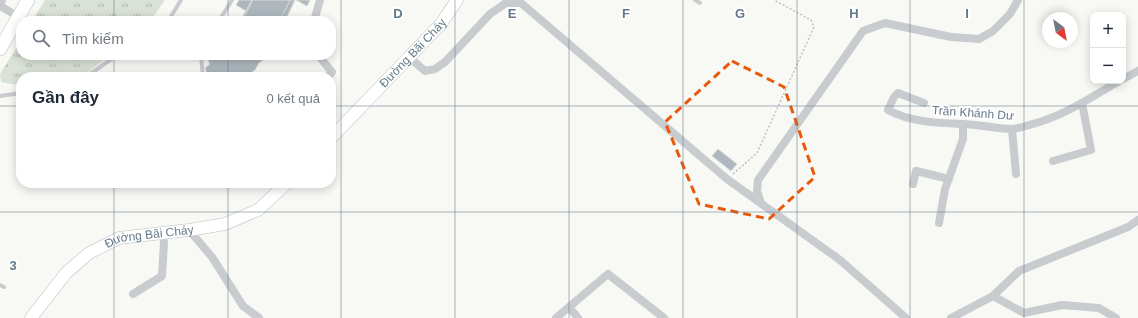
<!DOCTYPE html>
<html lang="vi">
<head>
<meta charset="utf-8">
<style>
  :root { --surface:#fff; --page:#f2f2f3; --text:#1f2937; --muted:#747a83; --line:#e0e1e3 }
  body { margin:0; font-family:Helvetica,sans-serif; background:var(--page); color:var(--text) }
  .controls { position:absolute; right:12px; top:12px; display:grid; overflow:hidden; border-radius:8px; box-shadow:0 2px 10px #0003 }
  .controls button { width:36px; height:36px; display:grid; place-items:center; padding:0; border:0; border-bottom:1px solid var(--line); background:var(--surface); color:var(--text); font:20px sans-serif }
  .compass { position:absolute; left:1042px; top:12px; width:36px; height:36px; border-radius:50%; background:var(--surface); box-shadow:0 2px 10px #0003; rotate:148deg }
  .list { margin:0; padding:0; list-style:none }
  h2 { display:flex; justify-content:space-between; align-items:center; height:52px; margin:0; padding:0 16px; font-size:17px }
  h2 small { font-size:13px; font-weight:400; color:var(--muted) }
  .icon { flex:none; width:22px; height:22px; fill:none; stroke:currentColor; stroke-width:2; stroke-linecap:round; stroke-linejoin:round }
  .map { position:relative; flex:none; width:1138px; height:318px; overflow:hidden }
  .search { position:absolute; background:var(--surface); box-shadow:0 2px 10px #0003; left:16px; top:16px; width:320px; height:44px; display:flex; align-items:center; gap:10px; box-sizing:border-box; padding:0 14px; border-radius:16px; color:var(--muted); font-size:15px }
  .panel { position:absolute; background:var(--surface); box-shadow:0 2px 10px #0003; left:16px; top:72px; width:320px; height:116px; border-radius:16px }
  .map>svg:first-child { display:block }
</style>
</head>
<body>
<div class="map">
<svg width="1138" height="318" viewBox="0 0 1138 318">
  <defs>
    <pattern id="grass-tufts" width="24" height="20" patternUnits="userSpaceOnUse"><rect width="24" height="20" fill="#dae1d6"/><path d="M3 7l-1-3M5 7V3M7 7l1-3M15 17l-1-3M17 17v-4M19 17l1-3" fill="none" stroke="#b4bbb3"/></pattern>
  </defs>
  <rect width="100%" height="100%" fill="#f8f8f5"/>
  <!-- grass -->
  <g fill="url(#grass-tufts)">
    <path d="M45,0H165L150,21H32Z"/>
    <path d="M21,40V55H110L88,72L74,77H21V85H18L1,82L0,74Z"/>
  </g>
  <!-- building -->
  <g fill="#aeb7bd" stroke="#dadad8">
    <path d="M239,0H252L246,11L236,5Z"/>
    <path d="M252,0H295L285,21H240Z"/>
    <path d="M253,0H287L290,1L279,21H242Z"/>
    <path d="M296,0H310L307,6Z"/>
    <path d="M208,55H267L266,58L259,63L255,70L249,74L251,77H208L205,68L210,64L208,61L210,59L208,56Z"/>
    <path d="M718,149L737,164L731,171L712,156Z"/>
  </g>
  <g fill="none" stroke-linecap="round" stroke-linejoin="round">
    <!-- secondary casing -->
    <g stroke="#b7bec2" stroke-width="13">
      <g id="secondary">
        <path id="s1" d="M331,138L441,24L457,0"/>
        <path id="s2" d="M31,318L66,273L89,253L119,238L189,230L225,224L258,210L287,183"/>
      </g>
    </g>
    <!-- primary casing -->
    <g stroke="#bbbfc3" stroke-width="14">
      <path id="primary" d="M0,49L28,0"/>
    </g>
    <!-- path -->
    <path stroke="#bfc2c4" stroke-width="1.5" stroke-dasharray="2 2" stroke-linecap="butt" d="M733,174L757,153L814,27L811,20L774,0"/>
    <!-- service -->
    <g stroke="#c8cccf" stroke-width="4">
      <path d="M695,0L700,3"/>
      <path d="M172,21L170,18L181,0"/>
      <path d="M219,21L232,0"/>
      <path d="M201,55L203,77"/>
      <path d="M86,77L117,55"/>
      <path d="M0,96L21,93"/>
      <path d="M0,285L4,287"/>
    </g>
    <!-- minor -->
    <g stroke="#c8cccf" stroke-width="8">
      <path d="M0,6L19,17"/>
      <path d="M314,21L320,0"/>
      <path d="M318,55L332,72L328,77"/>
      <path d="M409,57L425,71L435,69L445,62L490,14L506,3H521L727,179L840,260L906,318"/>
      <path d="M1123,79L1138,71"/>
      <path d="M924,103L898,93L894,97L888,110C910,122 937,123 962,124C979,124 995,129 1011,129C1017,129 1023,127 1029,125C1062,117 1090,98 1119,81"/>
      <path d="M1012,129L1016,174"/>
      <path d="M1053,161L1091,150L1082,103"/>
      <path d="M913,184L916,171L949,179"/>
      <path d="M761,203L757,191L758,180L863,31L885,23L951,37L979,39L993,31L1010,14L1018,0"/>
      <path d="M939,223L945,189L963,139V124"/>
      <path d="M189,230L212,257L243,306L259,318"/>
      <path d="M133,294L162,276L164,243L163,234"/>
      <path d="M993,296L1024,313L1062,305L1099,308L1116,318"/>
      <path d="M569,307L578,318"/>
      <path d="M556,318L608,274L664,318"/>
      <path d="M951,318L993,296L1019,271L1128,227L1138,220"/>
    </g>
    <!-- tertiary -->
    <path stroke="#c8cccf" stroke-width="10" d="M0,2L1,0"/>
    <!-- secondary -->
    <use href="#secondary" stroke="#fff" stroke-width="12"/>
    <!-- primary -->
    <use href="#primary" stroke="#fff" stroke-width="13"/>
  </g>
  <!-- marked area -->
  <path fill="none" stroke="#e8590c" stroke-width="3" stroke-dasharray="8 5" stroke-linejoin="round" d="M732,61L784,87L815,177L769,219L699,204L665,122Z"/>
  <!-- grid -->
  <path fill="none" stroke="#647989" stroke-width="1" stroke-opacity="0.55" d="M114,0V21M228,0V21M341,0V318M455,0V318M569,0V318M683,0V318M797,0V318M910,0V318M1024,0V318M114,55V77M228,55V77M0,106H21M331,106H1138M114,183V318M228,183V318M0,212H1138"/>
  <g text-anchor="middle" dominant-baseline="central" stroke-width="4" stroke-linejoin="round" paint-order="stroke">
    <!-- street labels -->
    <g font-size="12" fill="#647989" stroke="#fff">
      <text stroke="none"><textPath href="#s1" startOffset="118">Đường Bãi Cháy</textPath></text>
      <text transform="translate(973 113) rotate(4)">Trần Khánh Dư</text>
      <text stroke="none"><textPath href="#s2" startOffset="151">Đường Bãi Cháy</textPath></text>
    </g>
  </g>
  <g font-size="13" text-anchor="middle" font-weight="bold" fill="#647989" stroke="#fff" stroke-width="4" stroke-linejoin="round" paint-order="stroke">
    <text x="398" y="18">D</text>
    <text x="512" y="18">E</text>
    <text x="626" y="18">F</text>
    <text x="740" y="18">G</text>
    <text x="854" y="18">H</text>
    <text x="967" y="18">I</text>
    <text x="13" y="270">3</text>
  </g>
</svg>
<div class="controls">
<button>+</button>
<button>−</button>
</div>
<svg class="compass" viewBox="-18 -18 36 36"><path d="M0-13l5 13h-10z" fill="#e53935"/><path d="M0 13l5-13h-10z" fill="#747a83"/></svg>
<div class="search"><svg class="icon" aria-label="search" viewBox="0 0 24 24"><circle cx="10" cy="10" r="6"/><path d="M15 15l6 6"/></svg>Tìm kiếm</div>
<section class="panel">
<h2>Gần đây<small>0 kết quả</small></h2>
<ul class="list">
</ul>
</section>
</div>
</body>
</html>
